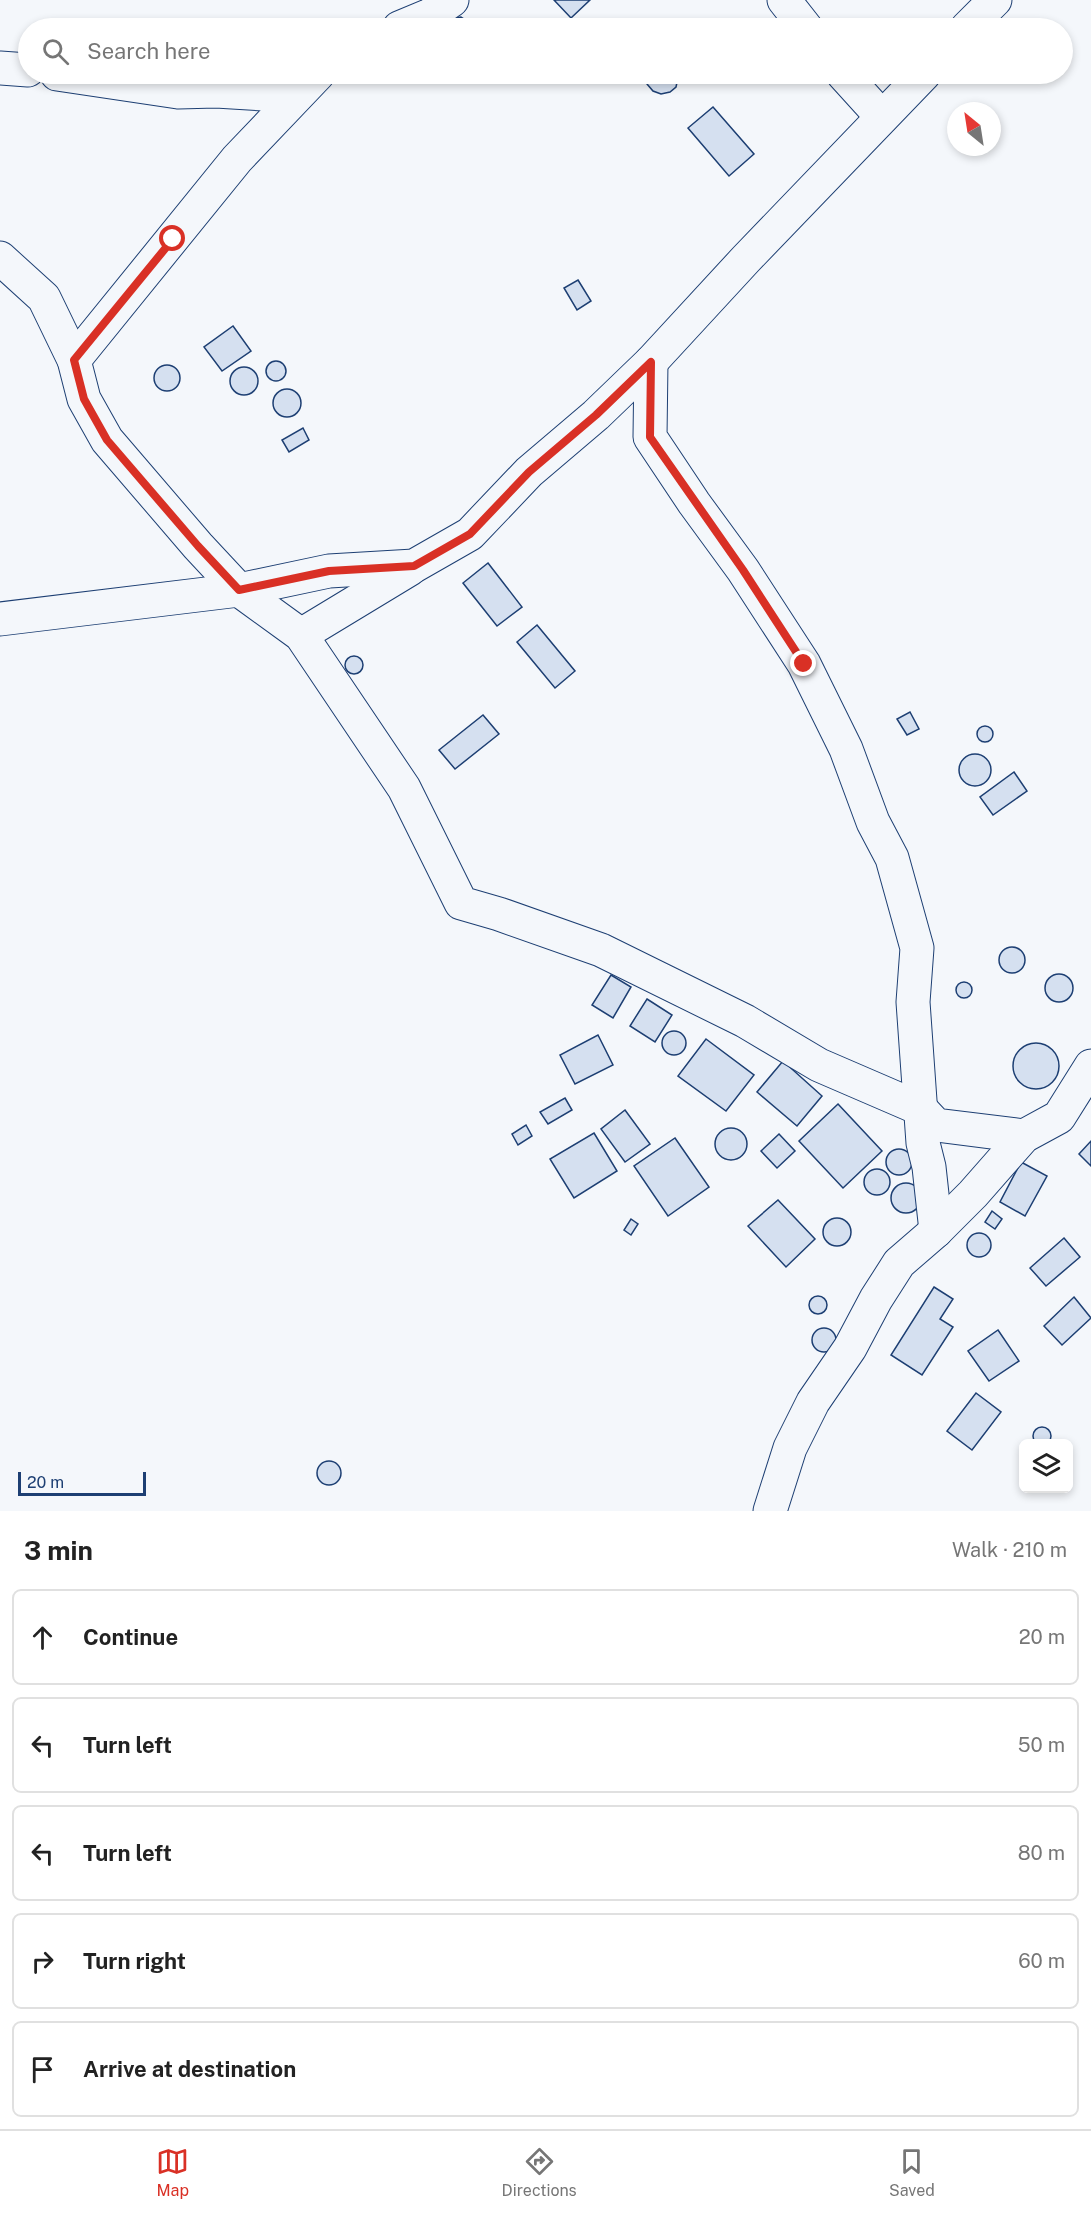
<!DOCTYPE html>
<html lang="en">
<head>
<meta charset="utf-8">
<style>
  :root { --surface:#fff; --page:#f2f2f2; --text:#222; --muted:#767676; --line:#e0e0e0; --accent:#d93025 }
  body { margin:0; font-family:"Public Sans",sans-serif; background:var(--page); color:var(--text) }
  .controls { position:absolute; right:18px; bottom:18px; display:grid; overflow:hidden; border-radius:9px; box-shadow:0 3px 9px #0003 }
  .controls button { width:54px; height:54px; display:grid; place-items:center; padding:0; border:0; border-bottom:2px solid var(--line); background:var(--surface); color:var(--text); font:30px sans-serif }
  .compass { position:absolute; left:947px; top:102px; width:54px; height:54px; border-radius:50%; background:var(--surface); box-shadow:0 3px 9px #0003; rotate:330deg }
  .scale { position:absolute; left:18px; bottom:15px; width:128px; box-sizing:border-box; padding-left:6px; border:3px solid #1d3f73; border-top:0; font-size:16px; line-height:21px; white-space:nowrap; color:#1d3f73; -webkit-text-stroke:4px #f4f7fb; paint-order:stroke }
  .stop { position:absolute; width:18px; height:18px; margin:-14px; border:4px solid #d93025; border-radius:50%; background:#fff }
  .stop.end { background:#d93025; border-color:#fff; box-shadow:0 2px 6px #0008 }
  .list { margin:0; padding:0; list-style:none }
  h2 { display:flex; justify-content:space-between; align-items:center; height:78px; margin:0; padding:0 24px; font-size:26px }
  h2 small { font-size:20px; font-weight:400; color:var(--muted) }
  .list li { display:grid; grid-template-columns:39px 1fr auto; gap:18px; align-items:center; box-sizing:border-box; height:96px; margin:0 12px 12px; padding:0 12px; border:2px solid var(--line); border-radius:9px }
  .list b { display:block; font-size:22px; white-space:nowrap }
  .list em { font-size:20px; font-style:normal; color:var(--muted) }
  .icon { flex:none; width:33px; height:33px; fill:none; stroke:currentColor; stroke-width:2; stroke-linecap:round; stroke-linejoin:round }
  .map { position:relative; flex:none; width:1091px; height:1511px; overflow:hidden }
  .search { position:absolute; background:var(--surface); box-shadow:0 3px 9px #0003; left:18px; right:18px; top:18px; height:66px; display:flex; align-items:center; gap:15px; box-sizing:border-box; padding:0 21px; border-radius:33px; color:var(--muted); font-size:22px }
  .sheet { height:618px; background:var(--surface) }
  nav { display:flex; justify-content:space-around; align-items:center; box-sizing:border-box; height:84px; border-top:2px solid var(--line); background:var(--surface); font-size:16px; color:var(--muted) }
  nav a { display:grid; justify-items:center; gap:3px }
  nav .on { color:var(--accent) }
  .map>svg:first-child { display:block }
</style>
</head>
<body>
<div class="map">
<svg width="1091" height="1511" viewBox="0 0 1091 1511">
  <rect width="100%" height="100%" fill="#f4f7fb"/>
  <!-- building -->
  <g fill="#d5e0f0" stroke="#1d3f73" stroke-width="1.5">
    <path d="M554,0H590L571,18Z"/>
    <path d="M461,17L467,21V28H452L451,23L455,18Z"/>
    <path d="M648,74H676L678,78L676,87L670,92L661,94L653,91L647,84Z"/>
    <path d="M713,107L754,154L729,176L688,128Z"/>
    <path d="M578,280L591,301L577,310L564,288Z"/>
    <path d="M233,326L251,351L222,371L204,347Z"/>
    <circle cx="276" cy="371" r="10"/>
    <circle cx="167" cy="378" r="13"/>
    <circle cx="244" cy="381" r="14"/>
    <circle cx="287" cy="403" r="14"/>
    <path d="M303,428L309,440L289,452L282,440Z"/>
    <path d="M488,563L522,607L497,626L463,583Z"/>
    <path d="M537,625L575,671L555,688L517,642Z"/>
    <circle cx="354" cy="665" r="9"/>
    <path d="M910,712L919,729L907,735L897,719Z"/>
    <path d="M483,715L499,734L455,769L439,750Z"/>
    <circle cx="985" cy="734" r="8"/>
    <circle cx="975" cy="770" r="16"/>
    <path d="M1014,772L1027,791L993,815L980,797Z"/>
    <circle cx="1012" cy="960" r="13"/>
    <circle cx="1059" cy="988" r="14"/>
    <path d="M611,975L631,987L613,1018L592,1005Z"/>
    <circle cx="964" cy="990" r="8"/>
    <path d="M647,999L672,1015L655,1042L630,1026Z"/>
    <circle cx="674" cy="1043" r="12"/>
    <path d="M598,1035L613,1065L575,1084L560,1055Z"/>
    <path d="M706,1039L754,1075L726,1111L678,1076Z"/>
    <circle cx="1036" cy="1066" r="23"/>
    <path d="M783,1061L822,1096L797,1126L757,1092Z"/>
    <path d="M565,1098L572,1110L548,1124L540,1112Z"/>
    <path d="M838,1104L882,1151L843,1188L799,1141Z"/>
    <path d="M625,1110L650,1144L625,1162L601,1129Z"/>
    <path d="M526,1125L532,1136L518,1145L512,1134Z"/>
    <circle cx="731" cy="1144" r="16"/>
    <path d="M594,1133L617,1171L574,1198L550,1159Z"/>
    <path d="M779,1134L795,1151L777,1168L761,1151Z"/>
    <path d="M675,1138L709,1187L668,1216L634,1166Z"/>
    <path d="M1091,1141V1166L1079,1154Z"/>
    <circle cx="899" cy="1162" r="13"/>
    <path d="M1021,1162L1047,1176L1025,1216L1000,1202Z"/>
    <circle cx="877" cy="1182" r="13"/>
    <circle cx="906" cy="1198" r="15"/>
    <path d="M778,1200L815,1239L786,1267L748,1226Z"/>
    <path d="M992,1211L1002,1219L995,1229L985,1222Z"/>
    <circle cx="837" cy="1232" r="14"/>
    <path d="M631,1219L638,1224L631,1235L624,1230Z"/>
    <circle cx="979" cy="1245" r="12"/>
    <path d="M1064,1238L1080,1257L1046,1286L1030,1268Z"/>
    <path d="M934,1287L953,1299L940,1319L953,1327L922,1375L891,1355Z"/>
    <circle cx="818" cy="1305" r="9"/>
    <path d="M1074,1297L1091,1318L1062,1345L1044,1326Z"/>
    <circle cx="824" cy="1340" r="12"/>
    <path d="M998,1330L1019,1361L989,1381L968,1351Z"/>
    <path d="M976,1393L1001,1412L972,1450L947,1431Z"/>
    <circle cx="1042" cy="1436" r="9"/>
    <circle cx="329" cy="1473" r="12"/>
  </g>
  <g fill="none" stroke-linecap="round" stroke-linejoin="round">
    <!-- minor casing -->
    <g stroke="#1d3f73" stroke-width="35">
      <g id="minor">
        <path d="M784,0L806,28"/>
        <path d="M399,28L430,15L452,0"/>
        <path d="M967,28L995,0"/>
        <path d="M0,68L28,70"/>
        <path d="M57,74L178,92L216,91L296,96"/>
        <path d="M843,74L882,117"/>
        <path d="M0,258L44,298L74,360L84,399L107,440L198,546L239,590L301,635L404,788L461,903L499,914L601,950L745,1021L819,1065L921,1109L936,1125L1024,1136"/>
        <path d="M74,360L237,159L318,74"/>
        <path d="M651,362L650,437L694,503L743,570L804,664L846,749L873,822L892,858L917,948L913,1002L923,1143L929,1167L936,1231"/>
        <path d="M0,619L239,590L329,571L414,566L470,534L529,472L596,415L651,362L746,259L924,74"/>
        <path d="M301,635L410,569"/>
        <path d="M770,1511L790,1448L813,1402L850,1348L876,1299L899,1263L936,1231L973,1194L1024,1136L1059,1117L1091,1066"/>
      </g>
    </g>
    <!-- minor -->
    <use href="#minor" stroke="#f4f7fb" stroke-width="33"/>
  </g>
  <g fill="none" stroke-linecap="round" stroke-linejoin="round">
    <!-- route -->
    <path stroke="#d93025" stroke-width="8" d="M173,239L74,360L84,399L107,440L198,546L239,590L329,571L414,566L470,534L529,472L596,415L651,362L650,437L743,570L804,664"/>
  </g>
</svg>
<div class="controls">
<button><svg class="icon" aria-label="layers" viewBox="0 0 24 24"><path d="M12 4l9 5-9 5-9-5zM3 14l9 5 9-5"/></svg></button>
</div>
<svg class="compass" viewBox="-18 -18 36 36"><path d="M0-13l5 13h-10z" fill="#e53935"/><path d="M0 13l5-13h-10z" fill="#767676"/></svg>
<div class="scale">20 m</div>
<div class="stop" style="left:173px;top:239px"></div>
<div class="stop end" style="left:804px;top:664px"></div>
<div class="search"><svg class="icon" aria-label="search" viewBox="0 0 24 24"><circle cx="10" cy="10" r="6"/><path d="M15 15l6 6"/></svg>Search here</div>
</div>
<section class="sheet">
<h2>3 min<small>Walk · 210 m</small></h2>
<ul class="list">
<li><svg class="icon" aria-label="ahead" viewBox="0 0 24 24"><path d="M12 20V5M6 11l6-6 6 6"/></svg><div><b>Continue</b></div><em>20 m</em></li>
<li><svg class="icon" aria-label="left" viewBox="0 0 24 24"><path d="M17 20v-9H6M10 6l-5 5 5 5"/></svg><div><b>Turn left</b></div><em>50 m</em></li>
<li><svg class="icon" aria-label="left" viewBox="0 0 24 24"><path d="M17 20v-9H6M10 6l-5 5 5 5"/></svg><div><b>Turn left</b></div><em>80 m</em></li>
<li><svg class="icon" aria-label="right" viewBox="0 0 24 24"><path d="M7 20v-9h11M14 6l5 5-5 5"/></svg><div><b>Turn right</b></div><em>60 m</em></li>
<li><svg class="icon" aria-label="arrive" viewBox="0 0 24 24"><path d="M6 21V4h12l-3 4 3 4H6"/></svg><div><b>Arrive at destination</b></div></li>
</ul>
</section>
<nav>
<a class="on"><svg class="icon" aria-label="map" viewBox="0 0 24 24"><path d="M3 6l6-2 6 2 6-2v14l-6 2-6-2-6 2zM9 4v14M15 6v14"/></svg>Map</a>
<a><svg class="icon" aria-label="directions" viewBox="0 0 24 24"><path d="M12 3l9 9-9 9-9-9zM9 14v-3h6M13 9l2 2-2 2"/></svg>Directions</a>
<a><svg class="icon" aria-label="saved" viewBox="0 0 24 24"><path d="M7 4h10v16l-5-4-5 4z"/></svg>Saved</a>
</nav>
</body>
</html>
